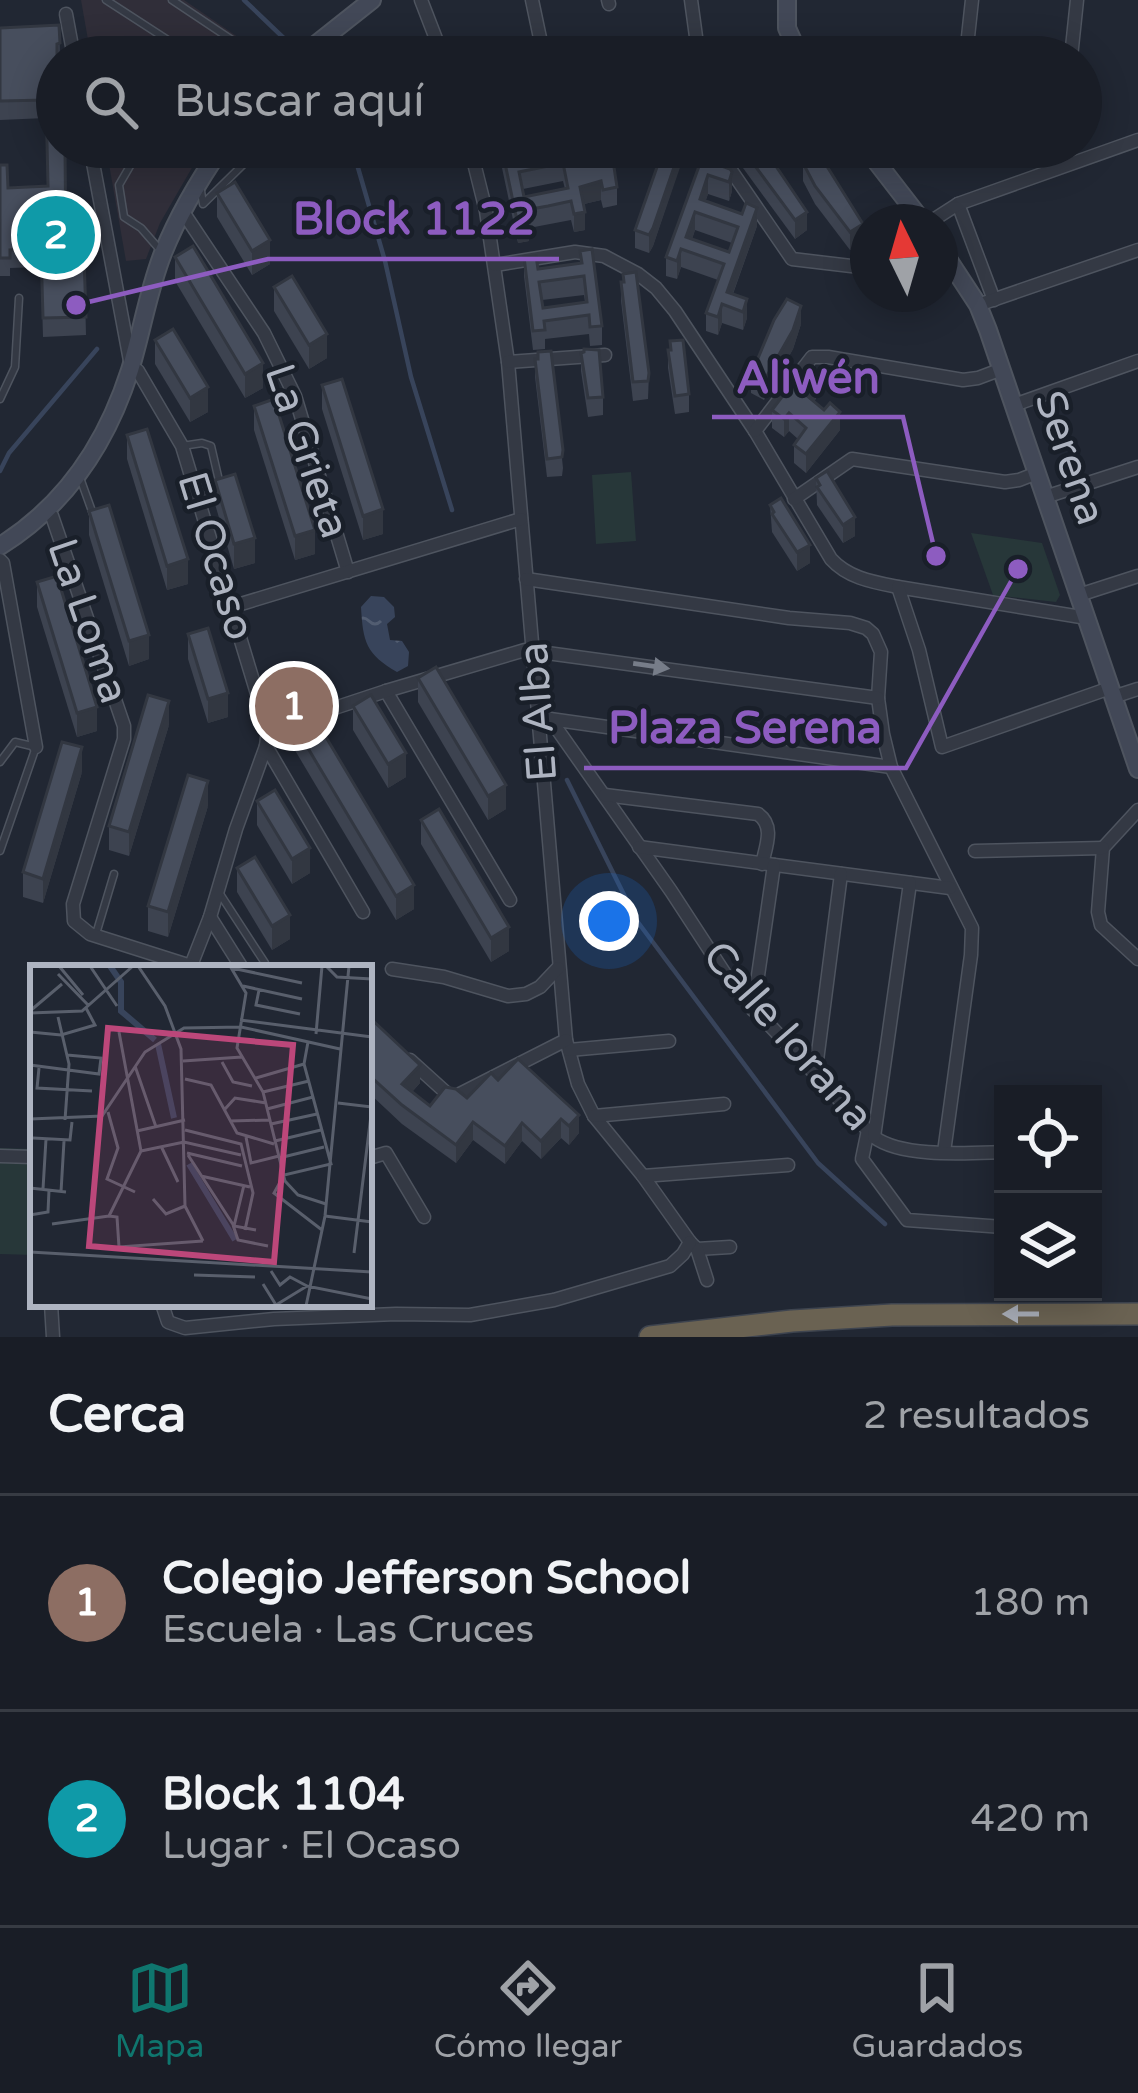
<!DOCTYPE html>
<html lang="es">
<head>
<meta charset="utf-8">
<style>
  :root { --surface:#191d26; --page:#262a32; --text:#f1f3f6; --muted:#9fa2a7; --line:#373b43; --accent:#0f766e }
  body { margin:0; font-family:"Varela Round",sans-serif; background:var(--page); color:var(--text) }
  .controls { position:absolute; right:36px; bottom:36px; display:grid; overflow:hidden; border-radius:0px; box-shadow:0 6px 30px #0003 }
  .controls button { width:108px; height:108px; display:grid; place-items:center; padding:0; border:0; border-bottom:3px solid var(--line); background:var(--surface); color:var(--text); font:60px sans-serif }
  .compass { position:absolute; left:850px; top:204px; width:108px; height:108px; border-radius:50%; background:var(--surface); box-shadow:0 6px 30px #0003; rotate:355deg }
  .you { position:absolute; left:609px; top:921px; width:42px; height:42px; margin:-30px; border:9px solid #fff; border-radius:50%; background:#1a73e8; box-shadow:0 0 0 18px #1a73e833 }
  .badge { display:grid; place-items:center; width:78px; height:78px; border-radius:50%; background:var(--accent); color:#fff; font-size:39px; font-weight:700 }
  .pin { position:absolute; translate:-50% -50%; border:6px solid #fff; box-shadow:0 3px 12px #0006 }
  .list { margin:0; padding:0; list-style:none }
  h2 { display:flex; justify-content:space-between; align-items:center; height:156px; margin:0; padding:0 48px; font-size:51px }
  h2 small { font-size:39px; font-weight:400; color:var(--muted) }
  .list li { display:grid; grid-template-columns:78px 1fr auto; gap:36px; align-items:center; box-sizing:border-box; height:216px; padding:0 48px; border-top:3px solid var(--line) }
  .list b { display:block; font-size:45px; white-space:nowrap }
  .list p { margin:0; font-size:39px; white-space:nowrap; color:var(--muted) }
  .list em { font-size:39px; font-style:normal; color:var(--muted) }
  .icon { flex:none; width:66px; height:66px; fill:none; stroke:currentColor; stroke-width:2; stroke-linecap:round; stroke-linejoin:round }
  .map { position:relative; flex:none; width:1138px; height:1337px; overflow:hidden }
  .search { position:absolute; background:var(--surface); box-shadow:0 6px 30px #0003; left:36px; right:36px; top:36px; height:132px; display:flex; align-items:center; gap:30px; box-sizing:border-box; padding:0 42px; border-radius:66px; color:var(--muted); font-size:45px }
  .sheet { height:588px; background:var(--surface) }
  nav { display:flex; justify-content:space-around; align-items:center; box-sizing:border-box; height:168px; border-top:3px solid var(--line); background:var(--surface); font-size:33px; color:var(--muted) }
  nav a { display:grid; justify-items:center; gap:6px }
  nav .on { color:var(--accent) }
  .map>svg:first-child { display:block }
</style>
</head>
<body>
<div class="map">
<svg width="1138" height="1337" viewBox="0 0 1138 1337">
  <defs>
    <pattern id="water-ripples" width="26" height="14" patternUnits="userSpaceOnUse" patternTransform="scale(3)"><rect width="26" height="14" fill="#38445b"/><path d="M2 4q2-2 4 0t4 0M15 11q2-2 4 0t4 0" fill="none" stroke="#525d71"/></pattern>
  </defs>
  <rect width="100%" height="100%" fill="#212733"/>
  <!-- medical -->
  <g fill="#302e39">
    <path d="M81,0H184L267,57H91Z"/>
    <path d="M106,147H204L160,223L146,259L126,261Z"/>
  </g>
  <!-- green -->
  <g fill="#273739">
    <path d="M631,472L636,541L596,544L592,475Z"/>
    <path d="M971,533L1042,543L1060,595L1056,602L993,595Z"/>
    <path d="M0,1148L33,1149V1255L0,1254Z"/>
  </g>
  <!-- water -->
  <path fill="url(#water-ripples)" d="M371,596L384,597L394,607L395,617L387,624L390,640L402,641L409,652L408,666L397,672C366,654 363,642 361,607Z"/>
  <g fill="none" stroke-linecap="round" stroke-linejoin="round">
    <!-- stream -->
    <g stroke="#38445b" stroke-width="4.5">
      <path d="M244,0L291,45"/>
      <path d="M352,147L385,261L411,377L452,510"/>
      <path d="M0,471L9,453L97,349"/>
      <path d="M567,780L637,921L818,1163L885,1224"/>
    </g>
    <!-- lane casing -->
    <g stroke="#4e545f" stroke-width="9">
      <g id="lane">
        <path d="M106,0L194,57"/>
        <path d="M172,0L232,40L251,57"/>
        <path d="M141,147L119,185L124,217L141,228L161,251"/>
        <path d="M201,191L203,204L261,147"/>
        <path d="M0,399L15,367L19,298"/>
        <path d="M182,446L202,443L211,446L220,485L214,492L201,497"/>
        <path d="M79,475L93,514"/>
        <path d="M0,762L15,742L36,747L0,851"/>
        <path d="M220,894L265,963"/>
        <path d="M96,934L114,874"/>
      </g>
    </g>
    <!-- street casing -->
    <g stroke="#4e545f" stroke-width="15">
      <g id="street">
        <path d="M421,0L443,57"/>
        <path d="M532,0L544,57"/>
        <path d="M608,0L609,4"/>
        <path d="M691,0L697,44"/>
        <path d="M66,14L74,57"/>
        <path d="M967,46L972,0"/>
        <path d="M1071,57L1077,0"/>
        <path d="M90,147L131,366L138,371L182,446L268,730L266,746L236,829L210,917L190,968"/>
        <path d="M470,147L486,211L508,362L566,1040L578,1084L594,1116L643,1176L690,1242"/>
        <path d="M715,147L792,259L868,268"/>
        <path d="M600,150L648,147"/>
        <path d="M474,159L550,154"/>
        <path d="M958,204L994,300"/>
        <path d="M183,212L264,333L295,396L348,572"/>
        <path d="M930,222L958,204L1138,140"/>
        <path d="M495,265L575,252L604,256L638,274L656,288L675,311L755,431L831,559C848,578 873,582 898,587L1087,618"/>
        <path d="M978,305L1138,250"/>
        <path d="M508,362L605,355"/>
        <path d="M1014,405L1138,361"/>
        <path d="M755,431L812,357H828L963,380L978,378L1002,369"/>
        <path d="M1045,497L1138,467"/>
        <path d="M794,499L852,459L1005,482L1019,480L1037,473"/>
        <path d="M46,510L52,516L124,726V739L73,904L74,921L90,934L194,967"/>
        <path d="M0,560L3,563L36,747"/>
        <path d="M526,579L789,618L850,623L866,628L873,634L881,652L878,698L883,734L891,767L972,928L971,955L944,1152"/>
        <path d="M898,587L919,650L942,747L1110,688"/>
        <path d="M1079,595L1138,576"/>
        <path d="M231,607L521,519"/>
        <path d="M386,691L510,900"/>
        <path d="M1113,697L1138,689"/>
        <path d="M538,713L550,719L671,891L733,986L874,1137C902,1158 968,1153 1003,1152"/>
        <path d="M550,719L891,767"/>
        <path d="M268,730L386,691L525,650L878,698"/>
        <path d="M266,746L363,912"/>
        <path d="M605,795L758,814C775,826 766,846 762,864"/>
        <path d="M1138,810L1103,848L1098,912L1101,925L1138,959"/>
        <path d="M639,847L950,888"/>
        <path d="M975,851L1103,848"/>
        <path d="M210,917L242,968"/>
        <path d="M392,969L444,977L508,996L526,994L540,987L558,968"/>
        <path d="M753,1010L774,865"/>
        <path d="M569,1050L669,1041"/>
        <path d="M410,1060L452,1098L566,1040"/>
        <path d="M815,1076L841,874"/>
        <path d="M594,1116L724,1104"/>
        <path d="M868,1130L862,1159L907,1220L1003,1227"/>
        <path d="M874,1137L910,883"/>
        <path d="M0,1156L33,1157"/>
        <path d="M369,1158L386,1153L424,1217"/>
        <path d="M643,1176L788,1165"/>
        <path d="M690,1242L697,1249L730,1247"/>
        <path d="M697,1249L707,1280"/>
        <path d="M51,1304L53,1337"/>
        <path d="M162,1304L168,1322L185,1328L274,1319L396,1314L470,1315L554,1300L670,1266L683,1254L690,1242"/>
      </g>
    </g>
    <!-- secondary casing -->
    <g stroke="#4e545f" stroke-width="20">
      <g id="secondary">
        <path d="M787,0V28L800,57"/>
        <path d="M300,57L372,0"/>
        <path d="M865,147L923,222"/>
        <path d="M940,247L978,305L988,330L1138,769"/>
        <path d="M0,546C66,505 107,442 130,370C142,331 148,291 163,253C178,216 199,180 222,147"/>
      </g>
    </g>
    <!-- highway casing -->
    <g stroke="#3e444f" stroke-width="24">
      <path id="highway" d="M650,1337L792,1321L892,1315L1138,1314"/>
    </g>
    <!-- lane -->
    <use href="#lane" stroke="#343944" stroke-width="6"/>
    <!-- street -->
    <use href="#street" stroke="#343944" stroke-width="12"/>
    <!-- secondary -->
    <use href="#secondary" stroke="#424857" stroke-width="16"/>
    <!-- highway -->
    <use href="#highway" stroke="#6a6252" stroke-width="21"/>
  </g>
  <!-- wall -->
  <g fill="#3d4350" fill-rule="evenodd">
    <path d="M59,25L60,57H57L66,255H84L86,335L43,337L41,267L10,268V276H0V165L8,188L48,186L46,118L0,120V28Z"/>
    <path d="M686,147L653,246L649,253L635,248V230Z"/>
    <path d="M706,147L717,164L730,169L732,191L729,201L708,194L705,202L757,226L733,294L747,318L743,330L722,323L718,335L706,331V313L718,280L681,267L677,279L666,276V257ZM695,230L732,243L729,252L692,239Z"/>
    <path d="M733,147H763L807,230L795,239L735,157Z"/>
    <path d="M502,149L516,158L559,150L617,187V205L603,208L601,200L584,204L585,230L574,232L571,220L529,228V241L518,243L502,168ZM563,181L565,189L524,197L523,189Z"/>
    <path d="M803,163L863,242L850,250L815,204L803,181Z"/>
    <path d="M217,193L270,264L252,275L217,217Z"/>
    <path d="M580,251L602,326V345L590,346L589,334L545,339V349L533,350L524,276V257L538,269L580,263ZM584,295L585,302L543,308L542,300Z"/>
    <path d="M175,257L263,388L245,398L175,281Z"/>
    <path d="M621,282L649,373L648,399L633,401L621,301Z"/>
    <path d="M274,287L327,358L309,369L274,311Z"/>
    <path d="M801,324L793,349L764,400L751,393V375Z"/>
    <path d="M155,340L208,412L190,422L155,364Z"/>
    <path d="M668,350L689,394V412L675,414L668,368Z"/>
    <path d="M551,351L563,468L562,476L547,477L535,377V359Z"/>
    <path d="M581,353L603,397V415L588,417L581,371Z"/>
    <path d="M322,385L383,534L363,540L322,409Z"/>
    <path d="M818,395L814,402L840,430L806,473L794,463V445L798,439L789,431L784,437L772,428V410Z"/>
    <path d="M254,406L315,554L295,560L254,430Z"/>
    <path d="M127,435L188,584L167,590L127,459Z"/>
    <path d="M816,478L855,536L843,543L817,505Z"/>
    <path d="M215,480L255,563L234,569L215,504Z"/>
    <path d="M770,505L810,563L797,571L772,532Z"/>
    <path d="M89,511L149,659L129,666L89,535Z"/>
    <path d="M37,582L97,731L77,737L37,607Z"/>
    <path d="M188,634L228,717L208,723L188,659Z"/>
    <path d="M418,678L506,809L488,820L418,702Z"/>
    <path d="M353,706L406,777L388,788L353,730Z"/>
    <path d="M293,723L414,909L396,920L293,747Z"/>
    <path d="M169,725L129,856L109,850V826Z"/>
    <path d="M82,772L43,903L23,897V872Z"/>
    <path d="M257,801L310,873L292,884L257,825Z"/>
    <path d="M208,806L168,937L148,931V906Z"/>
    <path d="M421,820L509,951L491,962L421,844Z"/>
    <path d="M237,868L290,939L272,950L237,892Z"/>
    <path d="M369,1017L420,1083L412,1092L430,1106L467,1098L498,1080L518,1059L579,1133L569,1145L561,1138L541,1159L522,1141L505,1164L473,1140L456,1163L402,1124L369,1093Z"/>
  </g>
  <!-- shaded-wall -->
  <g fill="#323741">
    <path d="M681,147H686V150L653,246L649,253V235Z"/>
    <path d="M732,172V191L729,201V182Z"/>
    <path d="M708,175V194L701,214L700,199Z"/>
    <path d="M601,181V200L580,205V187Z"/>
    <path d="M757,208V226L728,307L727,292Z"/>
    <path d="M585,212V230L574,232V214Z"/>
    <path d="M695,212V230L688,251L686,237Z"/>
    <path d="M807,212V230L795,239V220Z"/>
    <path d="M529,223V241L518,243V225Z"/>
    <path d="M863,224V242L850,250V232Z"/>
    <path d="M270,240V264L252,275V251Z"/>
    <path d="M681,249V267L677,279V261Z"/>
    <path d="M747,299V318L743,330V312Z"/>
    <path d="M722,304V323L718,335V317Z"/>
    <path d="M801,306V324L793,349L764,400V381Z"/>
    <path d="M327,334V358L309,369V345Z"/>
    <path d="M263,363V388L245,398V374Z"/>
    <path d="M818,376V395L806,413V395Z"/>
    <path d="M208,387V412L190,422V398Z"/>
    <path d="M840,412V430L806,473V454Z"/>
    <path d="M789,413V431L784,437V419Z"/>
    <path d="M383,509V534L363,540V516Z"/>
    <path d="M855,517V536L843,543V525Z"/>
    <path d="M315,530V554L295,560V536Z"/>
    <path d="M255,538V563L234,569V544Z"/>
    <path d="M810,545V563L797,571V552Z"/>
    <path d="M188,559V584L167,590V566Z"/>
    <path d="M149,635V659L129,666V641Z"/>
    <path d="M228,693V717L208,723V699Z"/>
    <path d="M169,701V725L129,856V832Z"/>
    <path d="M97,707V731L77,737V713Z"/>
    <path d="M82,747V772L43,903V879Z"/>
    <path d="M406,753V777L388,788V764Z"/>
    <path d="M208,781V806L168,937V912Z"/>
    <path d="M506,785V809L488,820V796Z"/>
    <path d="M310,848V873L292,884V859Z"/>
    <path d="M414,885V909L396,920V896Z"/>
    <path d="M290,915V939L272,950V926Z"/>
    <path d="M509,927V951L491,962V938Z"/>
    <path d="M420,1065V1083L402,1103V1084Z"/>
    <path d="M579,1115V1133L569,1145V1126Z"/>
    <path d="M561,1119V1138L541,1159V1141Z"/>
    <path d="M473,1122V1140L456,1163V1145Z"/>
    <path d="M522,1123V1141L505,1164V1146Z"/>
  </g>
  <!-- building -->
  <g fill="#474e5d" stroke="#323741" stroke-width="3" fill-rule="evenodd">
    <path d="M59,25L60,43L57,44V147H65L66,255H84L86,317L43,318L41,249L10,250V258H0V165H7L8,188L48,186L46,100L0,101V28Z"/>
    <path d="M746,47V57H730H733L732,48Z"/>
    <path d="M705,51L706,57H692V52Z"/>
    <path d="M666,52V57H653L652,53Z"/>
    <path d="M560,147H611L617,187L603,190L601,181L580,187L585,212L574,214L571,201L548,206L526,210L529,223L518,225L502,149L514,148L516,158L560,150ZM563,163L568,188L524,197L519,172Z"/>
    <path d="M664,147H681L653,228L649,235L635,230Z"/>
    <path d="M706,147L717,151L713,163L730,169L732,172L729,182L708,175L700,199L742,214L746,203L757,208L727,292L747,299L743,312L722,304L718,317L706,313L724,264L681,249L677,261L666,257ZM695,212L738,227L729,252L686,237Z"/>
    <path d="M741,147H763L807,212L795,220Z"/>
    <path d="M816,154L821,161L823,160L863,224L850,232L815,186L803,163Z"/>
    <path d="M235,182L270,240L252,251L217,193Z"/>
    <path d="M193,246L263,363L245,374L175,257Z"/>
    <path d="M592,249L602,326L590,327L589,315L544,321L545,330L533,331L524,257L536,256L538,269L582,263L580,251ZM584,276L587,302L543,308L539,282Z"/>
    <path d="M636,272L649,373L648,381L633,382L621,282H624L623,274Z"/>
    <path d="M292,276L327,334L309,345L274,287Z"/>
    <path d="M787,299L801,306L793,330L764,381L751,375L774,320Z"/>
    <path d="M173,329L208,387L190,398L155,340Z"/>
    <path d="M683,340L689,394L675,396L668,350H671L670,341Z"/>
    <path d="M584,349L599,350L603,397L588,398L581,353L584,352Z"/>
    <path d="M551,351L563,450L562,457L547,459L535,359H538V352Z"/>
    <path d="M808,368L818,376L806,395L824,410L830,403L840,412L806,454L794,445L806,428L789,413L784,419L772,410L800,373L802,375Z"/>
    <path d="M342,379L383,509L363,516L322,385Z"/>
    <path d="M274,399L315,530L295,536L254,406Z"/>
    <path d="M147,429L188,559L167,566L127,435Z"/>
    <path d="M827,471L855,517L843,525L817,487L820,485L816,478Z"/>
    <path d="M235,474L255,538L234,544L215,480Z"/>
    <path d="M781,498L810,545L797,552L772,514L774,512L770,505Z"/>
    <path d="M109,505L149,635L129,641L89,511Z"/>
    <path d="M57,576L97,707L77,713L37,582Z"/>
    <path d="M208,628L228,693L208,699L188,634Z"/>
    <path d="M436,667L506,785L488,796L418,678Z"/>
    <path d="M148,695L169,701L129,832L109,826Z"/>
    <path d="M371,695L406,753L388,764L353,706Z"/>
    <path d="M311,712L414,885L396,896L293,723Z"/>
    <path d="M62,742L82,747L43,879L23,872Z"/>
    <path d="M188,775L208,781L168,912L148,906Z"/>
    <path d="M275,790L310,848L292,859L257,801Z"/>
    <path d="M439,809L509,927L491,938L421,820Z"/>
    <path d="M255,857L290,915L272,926L237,868Z"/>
    <path d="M369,1017L420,1065L402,1084L430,1106L445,1087L456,1089L467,1098L491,1073L498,1080L518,1059L579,1115L569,1126L561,1119L541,1141L522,1123L505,1146L473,1122L456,1145L402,1105L369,1075Z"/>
  </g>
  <!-- one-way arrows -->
  <defs><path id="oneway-solid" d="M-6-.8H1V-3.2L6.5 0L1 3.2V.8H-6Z" transform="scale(3)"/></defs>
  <use fill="#777d89" href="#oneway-solid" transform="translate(651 666) rotate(8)"/>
  <use fill="#a7acb6" href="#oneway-solid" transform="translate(1021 1314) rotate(180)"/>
  <g text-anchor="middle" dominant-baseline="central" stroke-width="9" stroke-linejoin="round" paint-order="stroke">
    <!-- street labels -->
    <g font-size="42" fill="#aeb4c1" stroke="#191f29">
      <text transform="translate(307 451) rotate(71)">La Grieta</text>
      <text transform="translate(1070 458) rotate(71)">Serena</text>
      <text transform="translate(216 556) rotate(73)">El Ocaso</text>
      <text transform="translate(88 621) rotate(71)">La Loma</text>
      <text transform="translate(538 712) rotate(-94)">El Alba</text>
      <text transform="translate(788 1036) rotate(49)">Calle Iorana</text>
    </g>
  </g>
  <!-- overview -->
  <g transform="translate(30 965)">
    <rect width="342" height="342" fill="#212733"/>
    <path fill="none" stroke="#38445b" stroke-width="6" d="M80,1L91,17V46L125,75M128,79L144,153M159,199L205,275"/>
    <path fill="none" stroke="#595f6c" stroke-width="3" d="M29,1L53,30M60,1L87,41M108,1L135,41L151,84L155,241L173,276M200,1L216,28L207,83L233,127L255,216L268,230L296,239M296,1L307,12L342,14M202,3L272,18M28,9L59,41M213,21L272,34M229,25L226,40L270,49M0,46L32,19M0,48L52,46L103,1M28,52L39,99L35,155M210,55L342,72M0,67L31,70L65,60L56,43M286,69L292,1M278,77L274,99L301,199L254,210L244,228L292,265M153,96L212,92M192,97L203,117L222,121M0,100L69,109L71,93L37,90M105,101L126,162M9,103L7,123L62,126M226,113L274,99M155,114L181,120L207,168L244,179M233,127L279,116M308,138L342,142L324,288M195,144L205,133L236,138M237,144L283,132M78,147L88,183L77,214L105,227M0,154L72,151L115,87L154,63L211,62L310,84M200,156L240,155M241,159L287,149M155,165L211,179L223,228L215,265M107,166L155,155M216,172L221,198L249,191M3,173L40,175L42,157M245,176L291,165M131,181L148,217M111,186L154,177L211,190M157,188L212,201M158,190L204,261L226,265M249,193L294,182M171,211L220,222M0,223L36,227M13,224L16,174M31,227L34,176M123,234L136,249L155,241M0,250L18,247L19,225M79,251L111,186L89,67M79,251L87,252L89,282L173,276M295,251L342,257M22,259L79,251M203,260L208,275L238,281M204,261L214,220M0,287L342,307M241,306L250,320L260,312L277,321M164,310L225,312M233,319L246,340L277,321L342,334M276,341L295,251L319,1"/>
    <path fill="#bc477a" fill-opacity="0.15" stroke="#bc477a" stroke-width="6" d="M78,63L263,80L244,297L59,281Z"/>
    <rect width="342" height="342" fill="none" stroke="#aeb4c1" stroke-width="6"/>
  </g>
  <!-- callouts -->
  <path fill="none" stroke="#8d5cc0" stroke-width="4.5" d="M76 305L268 259H559M936 556L903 417H712M1018 569L906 768H584"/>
  <g fill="#8d5cc0" stroke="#191f29" stroke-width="4.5">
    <circle cx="76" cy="305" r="12"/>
    <circle cx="936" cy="556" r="12"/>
    <circle cx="1018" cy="569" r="12"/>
  </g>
  <g font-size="45" text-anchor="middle" font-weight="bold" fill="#8d5cc0" stroke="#191f29" stroke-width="9" stroke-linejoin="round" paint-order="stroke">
    <text x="414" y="234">Block 1122</text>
    <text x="808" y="393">Aliwén</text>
    <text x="745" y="743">Plaza Serena</text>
  </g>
</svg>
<div class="controls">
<button><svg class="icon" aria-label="locate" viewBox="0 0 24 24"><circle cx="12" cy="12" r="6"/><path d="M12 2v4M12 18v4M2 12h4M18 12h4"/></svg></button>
<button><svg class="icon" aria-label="layers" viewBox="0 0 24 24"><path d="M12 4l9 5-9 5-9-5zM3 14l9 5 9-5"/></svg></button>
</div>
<svg class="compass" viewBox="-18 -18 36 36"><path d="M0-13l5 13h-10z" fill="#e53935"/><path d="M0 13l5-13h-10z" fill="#9fa2a7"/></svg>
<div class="you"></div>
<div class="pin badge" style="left:294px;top:706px;background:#8d6e63">1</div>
<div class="pin badge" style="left:56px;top:235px;background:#0f9aa8">2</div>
<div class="search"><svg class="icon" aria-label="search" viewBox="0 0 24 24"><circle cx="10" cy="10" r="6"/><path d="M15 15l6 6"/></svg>Buscar aquí</div>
</div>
<section class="sheet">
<h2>Cerca<small>2 resultados</small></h2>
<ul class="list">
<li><span class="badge" style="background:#8d6e63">1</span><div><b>Colegio Jefferson School</b><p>Escuela · Las Cruces</p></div><em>180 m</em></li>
<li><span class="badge" style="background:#0f9aa8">2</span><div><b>Block 1104</b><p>Lugar · El Ocaso</p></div><em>420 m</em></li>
</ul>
</section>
<nav>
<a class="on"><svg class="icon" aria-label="map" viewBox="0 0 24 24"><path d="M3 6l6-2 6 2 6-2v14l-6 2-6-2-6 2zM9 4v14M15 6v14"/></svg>Mapa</a>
<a><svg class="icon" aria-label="directions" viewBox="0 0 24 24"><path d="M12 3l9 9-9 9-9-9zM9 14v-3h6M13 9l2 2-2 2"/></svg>Cómo llegar</a>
<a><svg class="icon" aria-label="saved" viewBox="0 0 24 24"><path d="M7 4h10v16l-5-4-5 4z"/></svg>Guardados</a>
</nav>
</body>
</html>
